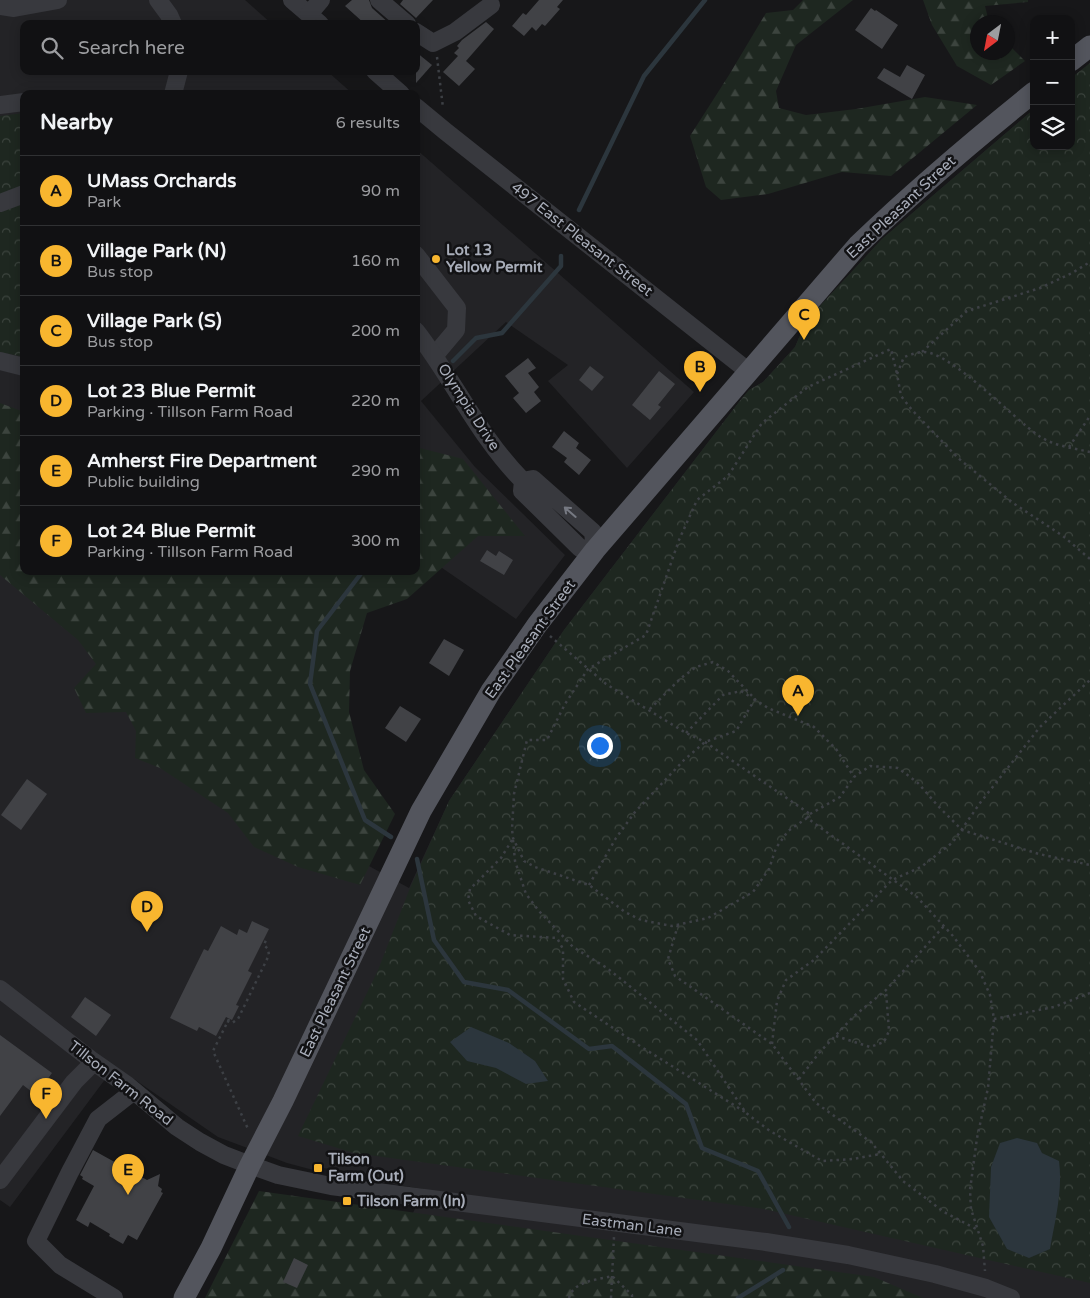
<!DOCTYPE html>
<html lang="en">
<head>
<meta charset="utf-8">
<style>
  :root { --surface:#111113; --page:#1e1f21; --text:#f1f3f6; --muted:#9c9da0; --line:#303133; --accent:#f8b62f }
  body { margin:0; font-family:"Varela Round",sans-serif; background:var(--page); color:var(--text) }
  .controls { position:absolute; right:15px; top:15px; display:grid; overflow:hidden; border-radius:10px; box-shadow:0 2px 12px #0003 }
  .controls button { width:45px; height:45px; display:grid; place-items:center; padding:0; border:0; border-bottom:1px solid var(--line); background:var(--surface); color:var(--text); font:25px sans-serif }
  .compass { position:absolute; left:970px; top:15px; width:45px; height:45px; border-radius:50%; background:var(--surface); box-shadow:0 2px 12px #0003; rotate:212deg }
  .you { position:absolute; left:599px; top:745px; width:18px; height:18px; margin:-12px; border:4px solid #fff; border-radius:50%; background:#1a73e8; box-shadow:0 0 0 8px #1a73e833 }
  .badge { display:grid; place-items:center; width:32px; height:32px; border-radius:50%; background:var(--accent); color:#111; font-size:16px; font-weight:700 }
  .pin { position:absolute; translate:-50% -41px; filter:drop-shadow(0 1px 2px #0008) }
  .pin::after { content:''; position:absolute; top:26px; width:18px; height:15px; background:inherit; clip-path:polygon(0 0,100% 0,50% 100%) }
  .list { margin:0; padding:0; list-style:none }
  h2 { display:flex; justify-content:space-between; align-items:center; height:65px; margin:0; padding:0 20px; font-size:21px }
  h2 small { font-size:16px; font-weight:400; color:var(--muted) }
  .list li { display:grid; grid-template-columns:32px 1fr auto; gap:15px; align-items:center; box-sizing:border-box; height:70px; padding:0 20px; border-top:1px solid var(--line) }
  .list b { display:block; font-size:19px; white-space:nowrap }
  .list p { margin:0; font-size:16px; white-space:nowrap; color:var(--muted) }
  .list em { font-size:16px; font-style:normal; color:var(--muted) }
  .icon { flex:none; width:28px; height:28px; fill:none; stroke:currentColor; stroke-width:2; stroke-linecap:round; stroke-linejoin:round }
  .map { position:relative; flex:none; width:1090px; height:1298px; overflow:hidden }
  .search { position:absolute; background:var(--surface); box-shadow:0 2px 12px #0003; left:20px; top:20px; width:400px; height:55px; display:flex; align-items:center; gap:12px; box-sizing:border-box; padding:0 18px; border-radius:10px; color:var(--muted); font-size:19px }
  .panel { position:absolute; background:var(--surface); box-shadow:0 2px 12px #0003; left:20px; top:90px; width:400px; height:485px; border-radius:10px }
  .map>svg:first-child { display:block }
</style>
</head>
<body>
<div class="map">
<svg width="1090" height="1298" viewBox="0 0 1090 1298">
  <defs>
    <pattern id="forest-firs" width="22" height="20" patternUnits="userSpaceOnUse" patternTransform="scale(1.25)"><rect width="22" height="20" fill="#1e2720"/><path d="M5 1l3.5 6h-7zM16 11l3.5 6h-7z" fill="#3c443e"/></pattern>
    <pattern id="park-crowns" width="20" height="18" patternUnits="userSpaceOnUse" patternTransform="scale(1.25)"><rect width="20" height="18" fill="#1e2720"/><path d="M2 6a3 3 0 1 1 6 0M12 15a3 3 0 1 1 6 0" fill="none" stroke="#3c443e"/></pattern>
  </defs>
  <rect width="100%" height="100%" fill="#171719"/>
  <!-- built -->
  <g fill="#232326">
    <path d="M0,0H245L272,24H24V71H327L353,94H24V571L282,587L369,866L409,888L449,801L564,630L739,402L749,390L763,382L795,347L806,321L882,239L1034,109V146H1071L1090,64V1298H374L424,1189L378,1182L366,1174L323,1168L317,1171L287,1163L218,1137L115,1066L10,1207L0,1200Z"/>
    <path d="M416,149L694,392L627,468L548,381L568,365L506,322L421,401L475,467L565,555L516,619L416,550Z"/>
  </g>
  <!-- forest -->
  <g fill="url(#forest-firs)">
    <path d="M803,0H853L796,45L776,91L779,108L806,115L856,109L925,97L977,105L891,176L842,172L768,194L721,200L706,187L690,136L729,75L766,13L793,10Z"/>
    <path d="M923,0H1028V2L985,6L989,22H978V52H1008V44L1025,61L991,85L957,66L932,25Z"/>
    <path d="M0,403L24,412V571H416V447L463,459L525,536H478L407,599L367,613L350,671L349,712L364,770L395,814L360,885L298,867L254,847L228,813L160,768L135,758L136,731L126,712L86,713L74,688L96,664L78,640L0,575Z"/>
    <path d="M259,1191L874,1277L923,1298H205Z"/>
  </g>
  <!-- park -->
  <g fill="url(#park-crowns)">
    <path d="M1090,63V1283L764,1209L354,1153L298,1136L378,970L410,888L449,801L564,630L739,402L749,390L763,382L795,347L806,321L882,239L1034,109V146H1071V78Z"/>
    <path d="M24,113V357L0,352V116Z"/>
  </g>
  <!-- water -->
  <g fill="#2c363d">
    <path d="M471,1027L509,1043L535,1061L548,1081L526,1084L496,1068L467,1061L450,1042Z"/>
    <path d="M1017,1138L1037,1143L1042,1153L1059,1161C1063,1190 1055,1221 1050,1249L1029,1258L1007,1249L989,1217L991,1167L1000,1143Z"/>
  </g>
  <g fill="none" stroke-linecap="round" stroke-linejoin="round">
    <!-- stream -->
    <g stroke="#2c363d" stroke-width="4.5">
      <path d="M579,210L644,76L705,0"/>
      <path d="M453,361L476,338L502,333L561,266V256"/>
      <path d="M416,422L418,419"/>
      <path d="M363,571L317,631L310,684L365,820L391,837"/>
      <path d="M417,859L434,940L464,982L508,990L589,1049L612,1046L686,1104L702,1148L758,1171L789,1227"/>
      <path d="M738,1298L783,1270"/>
    </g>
  </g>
  <!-- building -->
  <g fill="#414246">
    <path d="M352,0H369L372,8L390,24H365L345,6Z"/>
    <path d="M403,0H433L416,18L400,4Z"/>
    <path d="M539,0H563L557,7L560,9L545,26L542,24L536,31L532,27L524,36L512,26L523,13L526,15Z"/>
    <path d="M871,8L875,11L876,10L898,25L882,49L855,30Z"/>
    <path d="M486,22L494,29L466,61L475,69L459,86L443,72L458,56L454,53L459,48L457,46L462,40Z"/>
    <path d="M416,52L432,65L416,83Z"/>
    <path d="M907,65L925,75L912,99L877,78L884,68L900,77Z"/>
    <path d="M528,358L536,368L528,373L539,387L534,392L541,401L526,413L513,398L519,393L505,376Z"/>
    <path d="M590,366L604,377L592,391L579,380Z"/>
    <path d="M659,371L675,384L658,405L661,407L650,420L632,405Z"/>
    <path d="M564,431L579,443L576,448L591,460L579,475L564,462L567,458L552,447Z"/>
    <path d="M487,550L496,556L499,551L513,560L504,575L480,561Z"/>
    <path d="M444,639L464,650L449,676L429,663Z"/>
    <path d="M400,706L421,719L406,742L385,728Z"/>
    <path d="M27,779L47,794L21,830L1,815Z"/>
    <path d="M252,921L269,929L248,971L252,973L236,1005L239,1006L232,1020L226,1017L216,1036L199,1027L197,1031L170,1018L204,949L208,951L221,926L237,935L239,929L247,933Z"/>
    <path d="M85,997L111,1015L96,1036L71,1017Z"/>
    <path d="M0,1035L52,1073L36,1095L23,1085L0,1116Z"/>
    <path d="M93,1150L147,1180L160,1174L158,1186L162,1189L161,1192L163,1193L137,1240L128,1235L123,1244L109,1236L110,1234L90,1222L88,1227L76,1220L94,1186L82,1179L83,1177L80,1175Z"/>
    <path d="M294,1258L308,1265L297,1288L283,1282Z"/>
  </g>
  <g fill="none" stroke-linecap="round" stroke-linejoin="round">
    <!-- path -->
    <g stroke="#3d4045" stroke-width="2.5" stroke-dasharray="2.5 4" stroke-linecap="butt">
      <path d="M437,57L443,108"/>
      <path d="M922,352L967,311L1040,288L1072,273L1090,262"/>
      <path d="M1069,447L1090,416"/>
      <path d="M1090,452C1073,448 1054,446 1039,436C1014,419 950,351 923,352C917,352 910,355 904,357L897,374L901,396L912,410L958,458L1013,503L1063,536L1090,559"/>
      <path d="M550,636L606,684L686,733L705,742L810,814L807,818L917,897L953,936L980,972L990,995L994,1019L988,1088L977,1138L970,1190L971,1209L983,1246L985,1271"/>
      <path d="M754,699L768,708L814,727L836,749L854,777"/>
      <path d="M686,733L723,695L741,691L749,696"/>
      <path d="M810,814L840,797L854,777L870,766L898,768L918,783L938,806L962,830L1039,854L1090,865"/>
      <path d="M807,818L788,831L776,848L769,869L753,892L708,918L672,926L641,920L625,912L589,885L535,867L524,861L513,838L512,829L514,794L527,740H547L565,704L588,669L646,635L679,540L697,500L728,476L762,423L808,387L891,349L897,374"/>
      <path d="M512,840L501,858L470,889L468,900L476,916L510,935L557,938L563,949V979L574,1002L640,1046L745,1112"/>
      <path d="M513,840L515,861L526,894L539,911L573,947L607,968L697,1040L746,1113L770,1131L822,1161L853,1159L880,1154"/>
      <path d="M589,885L616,838L635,812L684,760L705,742L736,731L755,699L728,671L713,662L696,667L681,678L649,710"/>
      <path d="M678,925L668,959L675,976L772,1044L816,1103L871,1142L903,1181L944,1212L978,1230"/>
      <path d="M229,1019L213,1051L248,1129"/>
      <path d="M994,1019L1054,1007L1090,993"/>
      <path d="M227,1021L232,1023L238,1019L269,955L268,949L264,945L266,940L264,939"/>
      <path d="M836,1036L870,1047L884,1042L889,1031L886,991"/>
      <path d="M772,1044L777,1001L786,980L814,960L892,880L921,867L953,842L980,803L1040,727L1090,680"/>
      <path d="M799,1079L819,1053L854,1016L886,990L944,926"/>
      <path d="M569,1298C573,1281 597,1280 612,1276L632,1295V1298"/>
      <path d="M611,1298L614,1237"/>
    </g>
    <!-- minor -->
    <g stroke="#38393e" stroke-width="18">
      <path d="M158,0L169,15L173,24"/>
      <path d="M292,0L320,24"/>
      <path d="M379,0L407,24"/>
      <path d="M0,6L14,8L58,0"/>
      <path d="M309,14L321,0"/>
      <path d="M416,32L433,43L455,32L491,5"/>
      <path d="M375,71L401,94"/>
      <path d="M173,94L179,71"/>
      <path d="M0,105L24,102"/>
      <path d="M416,107L445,131L748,371"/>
      <path d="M0,203L24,194"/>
      <path d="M416,255L457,308L456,330L435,355"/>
      <path d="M416,331C454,380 479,437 523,481L522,491L580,548L595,550L593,532L533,479L523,481"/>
      <path d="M0,361L24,367"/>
      <path d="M0,989L94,1062L127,1085L177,1127L200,1142L224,1155L250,1165L278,1175L331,1186L766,1242L848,1255L935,1274L986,1288L1011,1298"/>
      <path d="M0,1180L74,1082L94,1062"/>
      <path d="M114,1298L60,1265L36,1241L70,1172L98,1119L134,1091"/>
    </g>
    <!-- major -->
    <g stroke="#53555d" stroke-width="21">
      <path d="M1071,61L1090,46"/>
      <path d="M184,1298L211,1248L250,1165L283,1101L421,811L491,691L537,625L595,550L858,245C914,191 973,141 1034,92"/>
    </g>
  </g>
  <!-- one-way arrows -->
  <defs><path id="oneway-shaft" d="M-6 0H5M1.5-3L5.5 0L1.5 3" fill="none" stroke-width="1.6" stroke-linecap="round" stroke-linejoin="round" transform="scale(1.25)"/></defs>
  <use stroke="#767982" href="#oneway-shaft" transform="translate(570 512) rotate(-139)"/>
  <!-- markers -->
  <g fill="#f8b62f" stroke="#121214" stroke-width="2">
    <circle cx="436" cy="259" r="5"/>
    <rect x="313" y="1163" width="10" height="10" rx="2.5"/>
    <rect x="342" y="1196" width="10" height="10" rx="2.5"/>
  </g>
  <g text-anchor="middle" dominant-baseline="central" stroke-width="5" stroke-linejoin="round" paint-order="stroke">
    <!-- street labels -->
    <g font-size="15" fill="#a8adb9" stroke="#121214">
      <text transform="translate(901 207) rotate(-43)">East Pleasant Street</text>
      <text transform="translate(582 239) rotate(38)">497 East Pleasant Street</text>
      <text transform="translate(469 407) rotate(57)">Olympia Drive</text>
      <text transform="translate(530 639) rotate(-54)">East Pleasant Street</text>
      <text transform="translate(335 992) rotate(-64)">East Pleasant Street</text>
      <text transform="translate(121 1083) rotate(38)">Tillson Farm Road</text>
      <text transform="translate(632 1225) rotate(7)">Eastman Lane</text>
    </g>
    <!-- poi labels -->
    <g font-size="15" font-weight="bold" fill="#a8adb9" stroke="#121214" text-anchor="start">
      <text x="446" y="250">Lot 13<tspan x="446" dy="17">Yellow Permit</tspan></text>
      <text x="328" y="1159">Tilson<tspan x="328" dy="17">Farm (Out)</tspan></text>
      <text x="357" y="1201">Tilson Farm (In)</text>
    </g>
  </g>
</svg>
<div class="controls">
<button>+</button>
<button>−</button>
<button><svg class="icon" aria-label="layers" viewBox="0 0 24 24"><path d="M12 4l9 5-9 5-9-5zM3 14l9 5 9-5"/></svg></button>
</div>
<svg class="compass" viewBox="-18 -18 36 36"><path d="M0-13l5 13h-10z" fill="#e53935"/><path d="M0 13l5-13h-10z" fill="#9c9da0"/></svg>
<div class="you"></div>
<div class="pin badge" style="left:798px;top:716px">A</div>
<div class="pin badge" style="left:700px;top:392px">B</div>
<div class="pin badge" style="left:804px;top:340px">C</div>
<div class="pin badge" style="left:147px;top:932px">D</div>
<div class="pin badge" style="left:128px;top:1195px">E</div>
<div class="pin badge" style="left:46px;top:1119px">F</div>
<div class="search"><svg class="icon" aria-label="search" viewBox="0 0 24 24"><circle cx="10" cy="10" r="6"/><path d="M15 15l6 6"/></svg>Search here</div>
<section class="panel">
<h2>Nearby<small>6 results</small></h2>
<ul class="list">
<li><span class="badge">A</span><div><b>UMass Orchards</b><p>Park</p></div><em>90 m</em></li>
<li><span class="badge">B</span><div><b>Village Park (N)</b><p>Bus stop</p></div><em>160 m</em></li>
<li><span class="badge">C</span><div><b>Village Park (S)</b><p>Bus stop</p></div><em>200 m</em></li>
<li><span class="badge">D</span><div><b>Lot 23 Blue Permit</b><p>Parking · Tillson Farm Road</p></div><em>220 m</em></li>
<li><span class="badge">E</span><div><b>Amherst Fire Department</b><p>Public building</p></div><em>290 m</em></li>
<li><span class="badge">F</span><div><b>Lot 24 Blue Permit</b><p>Parking · Tillson Farm Road</p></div><em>300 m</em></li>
</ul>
</section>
</div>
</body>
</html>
